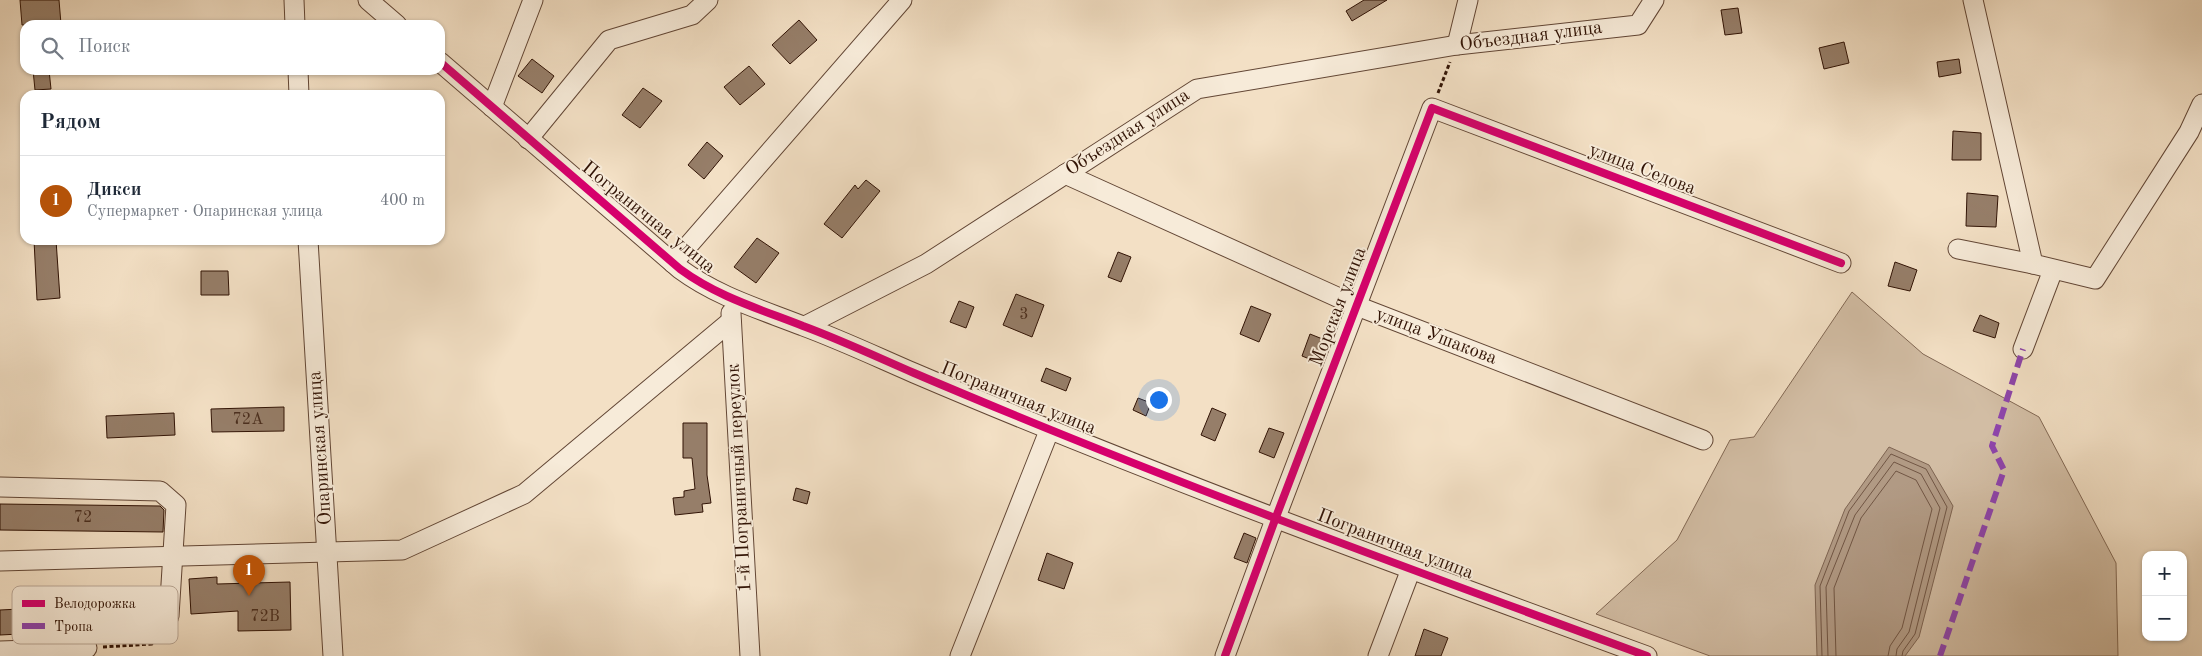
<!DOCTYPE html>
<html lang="ru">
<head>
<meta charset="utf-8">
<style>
  :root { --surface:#fff; --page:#f6f6f7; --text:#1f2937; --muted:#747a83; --line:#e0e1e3; --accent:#b45309 }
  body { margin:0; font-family:"Old Standard TT",serif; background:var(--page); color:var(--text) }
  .controls { position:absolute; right:15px; bottom:15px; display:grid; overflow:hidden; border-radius:10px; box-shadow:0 1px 4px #0004 }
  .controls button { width:45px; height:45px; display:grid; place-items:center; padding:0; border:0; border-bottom:1px solid var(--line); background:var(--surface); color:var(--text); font:25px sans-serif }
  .you { position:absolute; left:1158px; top:399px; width:18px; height:18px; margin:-12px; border:4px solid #fff; border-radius:50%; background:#1a73e8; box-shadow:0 0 0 8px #1a73e833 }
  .badge { display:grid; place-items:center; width:32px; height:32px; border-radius:50%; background:var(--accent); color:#fff; font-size:16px; font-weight:700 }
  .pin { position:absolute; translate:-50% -41px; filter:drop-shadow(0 1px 2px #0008) }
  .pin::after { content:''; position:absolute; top:26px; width:18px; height:15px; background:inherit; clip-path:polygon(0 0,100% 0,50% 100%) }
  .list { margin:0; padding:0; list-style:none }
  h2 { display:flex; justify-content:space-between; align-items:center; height:65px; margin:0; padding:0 20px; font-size:21px }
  h2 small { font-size:16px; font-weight:400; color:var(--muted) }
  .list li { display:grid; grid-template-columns:32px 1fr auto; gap:15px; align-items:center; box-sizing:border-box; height:90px; padding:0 20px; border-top:1px solid var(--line) }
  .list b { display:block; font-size:19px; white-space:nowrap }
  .list p { margin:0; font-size:16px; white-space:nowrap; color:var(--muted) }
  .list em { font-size:16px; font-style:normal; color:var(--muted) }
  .icon { flex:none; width:28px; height:28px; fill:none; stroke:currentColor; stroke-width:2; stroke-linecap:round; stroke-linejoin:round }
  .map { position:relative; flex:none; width:2202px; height:656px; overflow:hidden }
  .search { position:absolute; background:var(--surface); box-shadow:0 1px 4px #0004; left:20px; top:20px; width:425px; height:55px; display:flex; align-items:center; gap:12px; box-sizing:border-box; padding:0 18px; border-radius:15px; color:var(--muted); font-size:19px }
  .panel { position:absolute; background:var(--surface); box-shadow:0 1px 4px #0004; left:20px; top:90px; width:425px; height:155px; border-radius:15px }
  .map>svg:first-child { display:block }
</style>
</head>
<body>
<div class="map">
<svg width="2202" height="656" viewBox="0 0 2202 656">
  <rect width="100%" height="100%" fill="#f3e0c5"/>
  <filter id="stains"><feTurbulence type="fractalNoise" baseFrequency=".004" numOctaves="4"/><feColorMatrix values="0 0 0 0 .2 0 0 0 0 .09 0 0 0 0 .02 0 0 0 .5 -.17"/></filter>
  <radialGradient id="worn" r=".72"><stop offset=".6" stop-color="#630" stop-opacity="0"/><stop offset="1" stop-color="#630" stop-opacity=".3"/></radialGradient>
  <!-- green -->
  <path fill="#d2bda4" stroke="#826854" d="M1852,292L1923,354L2039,417L2116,563L2118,656H1710L1596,614L1677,540L1730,440L1754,437Z"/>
  <!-- water -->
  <path fill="#b19a84" stroke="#7e6451" d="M1889,447L1929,465L1953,506L1919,637L1905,656H1817L1815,585L1845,509Z"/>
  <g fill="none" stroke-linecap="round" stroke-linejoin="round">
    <!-- shore -->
    <g stroke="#715644" stroke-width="1">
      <path d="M1822,656L1820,586L1849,511L1891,454L1926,469L1947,507L1915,634L1903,651L1902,656"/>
      <path d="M1828,656L1826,587L1855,515L1894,462L1921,474L1940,508L1909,632L1897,649L1896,656"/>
      <path d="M1836,656L1834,588L1861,518L1896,471L1916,480L1932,509L1902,628L1890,646L1888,656"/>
    </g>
  </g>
  <!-- building -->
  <g fill="#967e69" stroke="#311305">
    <path d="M20,0H59L61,24L22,25Z"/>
    <path d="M1364,0H1387L1352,21L1346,11Z"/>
    <path d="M1738,8L1742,33L1725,35L1721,10Z"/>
    <path d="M799,20L817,40L790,64L772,45Z"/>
    <path d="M1844,42L1849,63L1824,69L1819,48Z"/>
    <path d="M532,59L554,76L542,93L518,76Z"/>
    <path d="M1959,59L1961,73L1939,77L1937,62Z"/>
    <path d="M749,66L765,84L740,105L724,87Z"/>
    <path d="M33,70H49L51,89L35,90Z"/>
    <path d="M643,88L662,101L640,128L622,115Z"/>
    <path d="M1953,131L1981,133V160H1952Z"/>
    <path d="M707,142L723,156L704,179L688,165Z"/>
    <path d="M866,180L880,191L842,238L824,224L855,185L858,189Z"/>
    <path d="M1967,193L1998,196L1996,227L1966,226Z"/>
    <path d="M757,238L779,253L756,283L734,267Z"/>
    <path d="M34,240H56L60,298L37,300Z"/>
    <path d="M1118,252L1131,257L1121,282L1108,277Z"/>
    <path d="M1895,262L1917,270L1910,291L1888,286Z"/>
    <path d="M201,271H228L229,295H201Z"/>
    <path d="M1016,294L1044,305L1032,337L1003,325Z"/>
    <path d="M959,301L974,307L966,328L950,322Z"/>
    <path d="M1251,306L1271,314L1259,342L1240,334Z"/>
    <path d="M1980,315L1999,323L1995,338L1973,331Z"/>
    <path d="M1310,334L1325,340L1317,362L1302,356Z"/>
    <path d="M1046,368L1071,378L1066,391L1041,381Z"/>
    <path d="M1138,398L1151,403L1146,416L1133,410Z"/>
    <path d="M284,407V431L212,432L211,409Z"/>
    <path d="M1212,408L1226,414L1215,441L1201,435Z"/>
    <path d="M174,413L175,435L107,438L106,416Z"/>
    <path d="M683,423H707V475L711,503L702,504L703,512L675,515L673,498L684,497V491L695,489L692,458H683Z"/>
    <path d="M1269,428L1284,433L1274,458L1259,452Z"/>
    <path d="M796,488L810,492L807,504L793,500Z"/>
    <path d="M0,504L160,506L164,510L163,532L0,530Z"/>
    <path d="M1244,533L1256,538L1247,563L1234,558Z"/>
    <path d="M1047,553L1073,563L1064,589L1038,580Z"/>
    <path d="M217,577V584L290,582L291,630L238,631V611L191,614L189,579Z"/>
    <path d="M138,603L139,628L0,635V610Z"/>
    <path d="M1424,629L1448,638L1441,656H1415Z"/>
  </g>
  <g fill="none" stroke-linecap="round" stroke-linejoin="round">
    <!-- minor casing -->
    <g stroke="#624635" stroke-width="21">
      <g id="minor">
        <path d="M294,0L295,25"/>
        <path d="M368,0L397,25"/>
        <path d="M1973,0L2033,264L2095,279L2189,132L2202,104"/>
        <path d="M1457,45L1468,0"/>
        <path d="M440,62L680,269C718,297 760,309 803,326C841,340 877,357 914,373C1155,476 1401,566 1647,656"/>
        <path d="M298,70L299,95"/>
        <path d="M492,107L533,0"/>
        <path d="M528,139L609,40L692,15L708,0"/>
        <path d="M1065,174L1357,306L1703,440"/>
        <path d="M308,240L333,656"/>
        <path d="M1958,249L2033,264"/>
        <path d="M673,263L902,0"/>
        <path d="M731,313L750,656"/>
        <path d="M805,326L926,264L1197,89L1457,45L1638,25L1654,0"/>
        <path d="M2023,349L2053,270"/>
        <path d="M0,487L160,491L176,505L169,616"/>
        <path d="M0,561L402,550L524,494L731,321"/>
        <path d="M0,651L87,648"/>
        <path d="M960,656L1049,431"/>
        <path d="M1225,656L1276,517L1432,108L1841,263"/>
        <path d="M1378,656L1411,569"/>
      </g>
    </g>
    <!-- path -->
    <g stroke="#311305" stroke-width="3" stroke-dasharray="4 2.5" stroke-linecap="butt">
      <path d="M1438,93L1450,62"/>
      <path d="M103,647L152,644L161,630"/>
    </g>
    <!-- minor -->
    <use href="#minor" stroke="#f7ebd9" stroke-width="19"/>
    <!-- quiet -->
    <path stroke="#8e44ad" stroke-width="6" stroke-dasharray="12 6" stroke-linecap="butt" d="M1940,656L2004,470L1992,446L2023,349"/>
    <!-- cycleway casing -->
    <g stroke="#f7ebd9" stroke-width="11">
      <g id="cycleway">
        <path d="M440,62L680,269C718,297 760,309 803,326C841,340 877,357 914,373C1155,476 1401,566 1647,656"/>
        <path d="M1225,656L1276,517L1432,108L1841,263"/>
      </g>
    </g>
    <!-- cycleway -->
    <use href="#cycleway" stroke="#d6006c" stroke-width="8"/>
  </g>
  <g text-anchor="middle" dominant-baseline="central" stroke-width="4" stroke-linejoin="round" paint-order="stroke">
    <!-- number labels -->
    <g font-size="16" fill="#4a2e1e">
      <text x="1024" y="315">3</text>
      <text x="248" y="420">72А</text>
      <text x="83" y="518">72</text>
      <text x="265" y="617">72В</text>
    </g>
    <!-- street labels -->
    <g font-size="19" fill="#311305" stroke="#f7ebd9">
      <text transform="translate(1531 37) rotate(-7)">Объездная улица</text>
      <text transform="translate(1128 133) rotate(-33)">Объездная улица</text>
      <text transform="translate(1642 170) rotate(21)">улица Седова</text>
      <text transform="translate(648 218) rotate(39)">Пограничная улица</text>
      <text transform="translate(1339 307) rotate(-69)">Морская улица</text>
      <text transform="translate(1436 337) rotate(21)">улица Ушакова</text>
      <text transform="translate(1018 399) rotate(22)">Пограничная улица</text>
      <text transform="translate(321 448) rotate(-94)">Опаринская улица</text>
      <text transform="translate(740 478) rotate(-93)">1-й Пограничный переулок</text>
      <text transform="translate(1395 545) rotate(21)">Пограничная улица</text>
    </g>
  </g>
  <!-- legend -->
  <rect x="12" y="586" width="166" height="58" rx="8" fill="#f7ebd9" stroke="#bcaa99" stroke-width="1"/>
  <rect x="22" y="600" width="23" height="7" fill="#d6006c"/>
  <rect x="22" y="623" width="23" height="6" fill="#8e44ad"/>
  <g font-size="14" fill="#311305">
    <text x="54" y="608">Велодорожка</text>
    <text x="54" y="631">Тропа</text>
  </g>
  <rect width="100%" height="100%" filter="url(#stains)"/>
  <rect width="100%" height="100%" fill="url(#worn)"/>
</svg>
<div class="controls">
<button>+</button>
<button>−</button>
</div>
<div class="you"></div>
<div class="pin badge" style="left:249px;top:596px">1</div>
<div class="search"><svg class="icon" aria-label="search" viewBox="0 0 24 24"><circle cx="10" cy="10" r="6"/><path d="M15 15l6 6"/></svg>Поиск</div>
<section class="panel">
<h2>Рядом<small></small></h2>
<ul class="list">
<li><span class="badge">1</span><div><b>Дикси</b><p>Супермаркет · Опаринская улица</p></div><em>400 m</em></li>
</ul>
</section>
</div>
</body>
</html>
